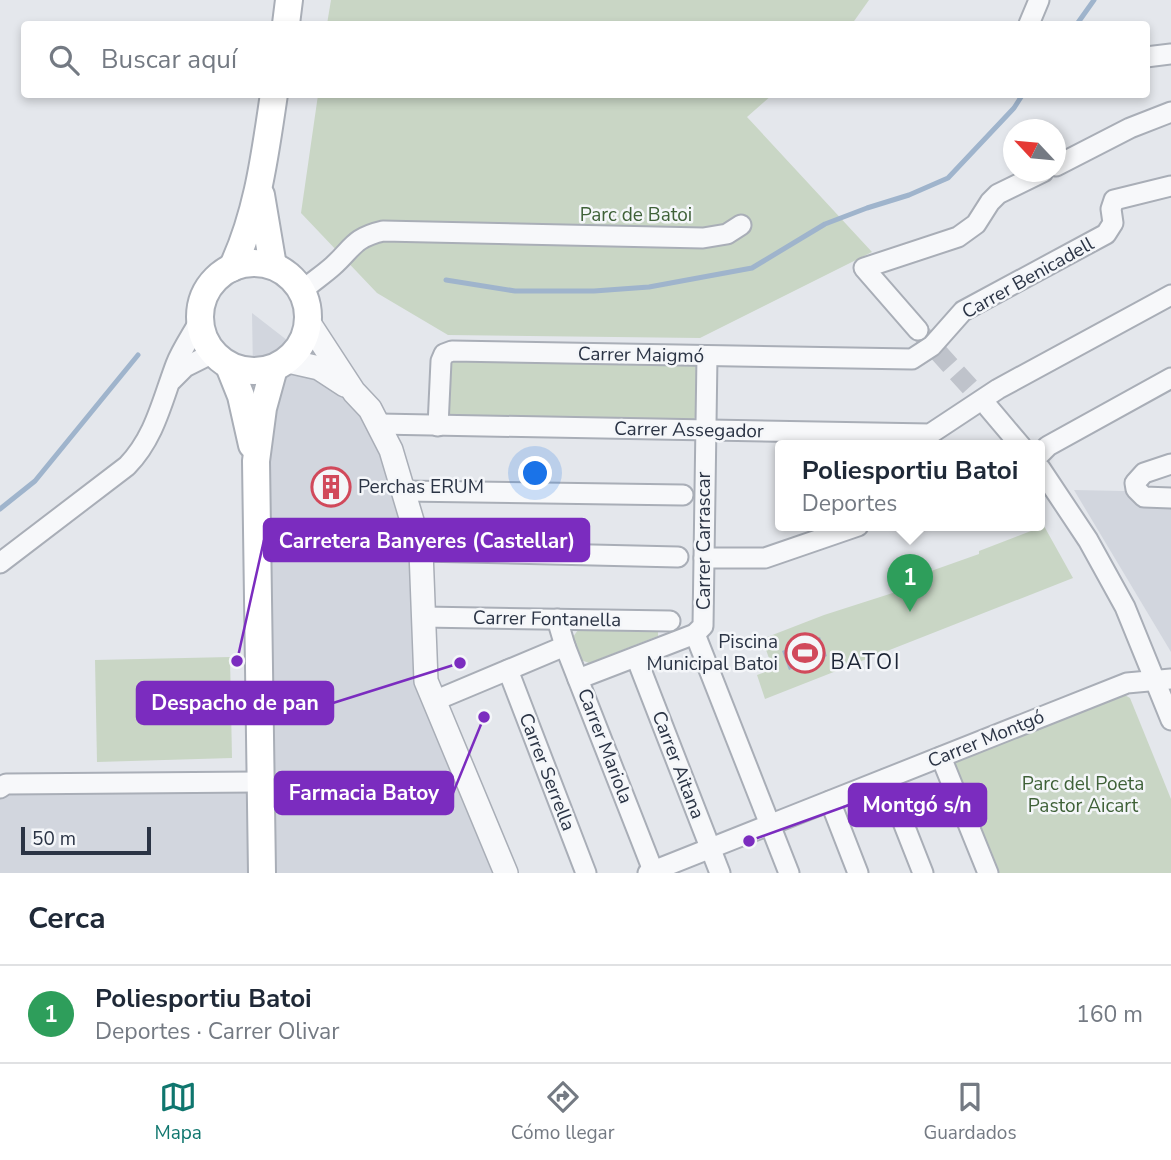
<!DOCTYPE html>
<html lang="es">
<head>
<meta charset="utf-8">
<style>
  :root { --surface:#fff; --page:#f2f2f3; --text:#1f2937; --muted:#747a83; --line:#e0e1e3; --accent:#0f766e }
  body { margin:0; font-family:"Nunito Sans",sans-serif; background:var(--page); color:var(--text) }
  .compass { position:absolute; left:1003px; top:119px; width:63px; height:63px; border-radius:50%; background:var(--surface); box-shadow:0 4px 10px #0003; rotate:296deg }
  .scale { position:absolute; left:21px; bottom:18px; width:130px; box-sizing:border-box; padding-left:7px; border:4px solid #2b3445; border-top:0; font-size:19px; line-height:24px; white-space:nowrap; color:#2b3445; -webkit-text-stroke:5px #f4f6f9; paint-order:stroke }
  .you { position:absolute; left:536px; top:474px; width:24px; height:24px; margin:-18px; border:5px solid #fff; border-radius:50%; background:#1a73e8; box-shadow:0 0 0 10px #1a73e833 }
  .badge { display:grid; place-items:center; width:46px; height:46px; border-radius:50%; background:var(--accent); color:#fff; font-size:23px; font-weight:700 }
  .pin { position:absolute; translate:-50% -58px; filter:drop-shadow(0 2px 4px #0008) }
  .pin::after { content:''; position:absolute; top:37px; width:24px; height:21px; background:inherit; clip-path:polygon(0 0,100% 0,50% 100%) }
  .popup { position:absolute; left:775px; top:440px; width:270px; height:91px; box-sizing:border-box; display:grid; place-content:center; border-radius:7px; background:var(--surface); filter:drop-shadow(0 2px 5px #0005); font-size:23px; white-space:nowrap; color:var(--muted) }
  .popup b { font-size:26px; color:var(--text) }
  .popup::after { content:''; position:absolute; left:50%; top:100%; margin-left:-14px; border:14px solid transparent; border-top-color:var(--surface) }
  .list { margin:0; padding:0; list-style:none }
  h2 { display:flex; justify-content:space-between; align-items:center; height:91px; margin:0; padding:0 28px; font-size:30px }
  h2 small { font-size:23px; font-weight:400; color:var(--muted) }
  .list li { display:grid; grid-template-columns:46px 1fr auto; gap:21px; align-items:center; box-sizing:border-box; height:98px; padding:0 28px; border-top:2px solid var(--line) }
  .list b { display:block; font-size:26px; white-space:nowrap }
  .list p { margin:0; font-size:23px; white-space:nowrap; color:var(--muted) }
  .list em { font-size:23px; font-style:normal; color:var(--muted) }
  .icon { flex:none; width:38px; height:38px; fill:none; stroke:currentColor; stroke-width:2; stroke-linecap:round; stroke-linejoin:round }
  .map { position:relative; flex:none; width:1171px; height:873px; overflow:hidden }
  .search { position:absolute; background:var(--surface); box-shadow:0 4px 10px #0003; left:21px; right:21px; top:21px; height:77px; display:flex; align-items:center; gap:18px; box-sizing:border-box; padding:0 24px; border-radius:7px; color:var(--muted); font-size:26px }
  .sheet { height:189px; background:var(--surface) }
  nav { display:flex; justify-content:space-around; align-items:center; box-sizing:border-box; height:98px; border-top:2px solid var(--line); background:var(--surface); font-size:19px; color:var(--muted) }
  nav a { display:grid; justify-items:center; gap:4px }
  nav .on { color:var(--accent) }
  .map>svg:first-child { display:block }
</style>
</head>
<body>
<div class="map">
<svg width="1171" height="873" viewBox="0 0 1171 873">
  <rect width="100%" height="100%" fill="#e4e7ec"/>
  <!-- built -->
  <g fill="#d2d6de">
    <path d="M252,313L368,403L422,551L426,669L507,873H0V785L260,782Z"/>
    <path d="M1074,490L1171,492V652Z"/>
  </g>
  <!-- green -->
  <g fill="#c9d6c5">
    <path d="M331,0H869L852,24H327Z"/>
    <path d="M318,95H772L747,117L872,252L700,338L448,335L377,293L301,213Z"/>
    <path d="M454,359L698,363L697,415L691,422L448,419C446,401 442,374 454,359Z"/>
    <path d="M1044,526L1073,578L765,699L757,675L773,669L762,639L824,615L902,590L900,582L979,554V551Z"/>
    <path d="M578,630L658,632V636L589,663L581,660L573,637Z"/>
    <path d="M230,657L232,758L97,762L95,660Z"/>
    <path d="M1123,694L1130,698L1171,799V873H994L953,766L956,760Z"/>
  </g>
  <!-- water -->
  <path fill="#9fb4cc" d="M820,637L827,656L789,670L782,651Z"/>
  <g fill="none" stroke-linecap="round" stroke-linejoin="round">
    <!-- stream -->
    <g stroke="#9fb4cc" stroke-width="5">
      <path d="M1077,24L1094,0"/>
      <path d="M446,280L515,291H594L649,287L752,268L825,224L867,208L909,195L948,178L1014,108L1023,94"/>
      <path d="M0,509L35,481L138,355"/>
    </g>
    <!-- minor-tunnel -->
    <path stroke="#bfc3cb" stroke-width="19" stroke-dasharray="19 10" stroke-linecap="butt" d="M918,330L988,407"/>
    <!-- minor casing -->
    <g stroke="#a9aeb7" stroke-width="23">
      <g id="minor">
        <path d="M1029,24L1039,0"/>
        <path d="M1146,57L1171,54"/>
        <path d="M1056,166L1130,128L1171,112"/>
        <path d="M302,291C312,282 323,275 333,266C353,248 353,238 383,231L703,238L727,234L741,225"/>
        <path d="M918,330L864,268L958,237L976,224L990,202L998,194L1043,172"/>
        <path d="M172,380L185,367L213,353"/>
        <path d="M988,407L1021,446"/>
        <path d="M379,424L930,434L998,389L1171,295"/>
        <path d="M438,426L441,361L444,354L452,351L912,359L932,346L963,311L1106,234L1113,223L1111,209L1114,200L1171,186"/>
        <path d="M1040,454L1048,446L1171,378"/>
        <path d="M1171,464L1144,473L1135,483L1136,489L1144,497L1171,498"/>
        <path d="M1040,468L1088,540L1125,607L1171,720"/>
        <path d="M404,491L683,495"/>
        <path d="M421,551L678,557"/>
        <path d="M704,558H765L858,526"/>
        <path d="M0,563L127,466C155,437 162,401 176,364C182,349 192,335 200,320"/>
        <path d="M423,617L670,621"/>
        <path d="M557,619L565,646L654,873"/>
        <path d="M695,634L789,873"/>
        <path d="M636,657L720,873"/>
        <path d="M508,670L586,873"/>
        <path d="M578,679L695,634L703,626L707,356"/>
        <path d="M434,701L565,646"/>
        <path d="M941,757L988,873"/>
        <path d="M886,779L923,873"/>
        <path d="M0,788L6,784L260,782"/>
        <path d="M830,801L858,873"/>
        <path d="M648,873L1127,683L1171,679"/>
      </g>
    </g>
    <!-- tertiary casing -->
    <g stroke="#a9aeb7" stroke-width="26">
      <g id="tertiary">
        <path d="M309,323L354,392L370,409L391,450L421,551L426,681L506,873"/>
        <path d="M288,361L319,368L345,385"/>
      </g>
    </g>
    <!-- secondary casing -->
    <g stroke="#a9aeb7" stroke-width="30">
      <g id="secondary">
        <path d="M286,24L289,0"/>
        <path d="M261,195L273,266"/>
        <circle cx="254" cy="317" r="54"/>
        <path d="M232,268C258,213 265,154 274,94"/>
        <path d="M229,366L241,396L252,445"/>
        <path d="M262,873L256,461L263,408L274,368"/>
      </g>
    </g>
    <!-- minor -->
    <use href="#minor" stroke="#f7f8fa" stroke-width="19"/>
    <!-- tertiary -->
    <use href="#tertiary" stroke="#f7f8fa" stroke-width="23"/>
    <!-- secondary -->
    <use href="#secondary" stroke="#fff" stroke-width="26"/>
  </g>
  <!-- icons -->
  <defs>
    <g id="building-ring" transform="scale(2.0125)"><circle r="9.5" fill="#f4f6f9" stroke="#d1495b" stroke-width="1.5"/><path d="M-4-6H4V6H1V3H-1V6H-4ZM-2.5-4.3h1.7v1.8h-1.7ZM.8-4.3h1.7v1.8H.8ZM-2.5-1h1.7V.8h-1.7ZM.8-1h1.7V.8H.8Z" fill="#d1495b"/></g>
    <g id="stadium-ring" transform="scale(2.0125)"><circle r="9.5" fill="#f4f6f9" stroke="#d1495b" stroke-width="1.5"/><path d="M0-5a6.5 5 0 1 0 0 10a6.5 5 0 1 0 0-10ZM-3.5-1.8h7v3.6h-7Z" fill="#d1495b"/></g>
  </defs>
  <g fill-rule="evenodd">
    <use href="#building-ring" x="331" y="487"/>
    <use href="#stadium-ring" x="805" y="653"/>
  </g>
  <g text-anchor="middle" dominant-baseline="central" stroke-width="5" stroke-linejoin="round" paint-order="stroke">
    <!-- park labels -->
    <g font-size="19" fill="#3f6138" stroke="#f4f6f9">
      <text x="636" y="215">Parc de Batoi</text>
      <text x="1083" y="784">Parc del Poeta<tspan x="1083" dy="22">Pastor Aicart</tspan></text>
    </g>
    <!-- street labels -->
    <g font-size="19" fill="#2b3445" stroke="#f4f6f9">
      <text transform="translate(1028 278) rotate(-29)">Carrer Benicadell</text>
      <text transform="translate(641 355) rotate(1)">Carrer Maigmó</text>
      <text transform="translate(689 430) rotate(1)">Carrer Assegador</text>
      <text transform="translate(704 541) rotate(-90)">Carrer Carrascar</text>
      <text transform="translate(547 619) rotate(1)">Carrer Fontanella</text>
      <text transform="translate(986 739) rotate(-22)">Carrer Montgó</text>
      <text transform="translate(605 746) rotate(69)">Carrer Mariola</text>
      <text transform="translate(678 765) rotate(69)">Carrer Aitana</text>
      <text transform="translate(547 772) rotate(69)">Carrer Serrella</text>
    </g>
    <!-- poi labels -->
    <g font-size="19" fill="#2b3445" stroke="#f4f6f9" text-anchor="start">
      <text x="358" y="487">Perchas ERUM</text>
      <text x="778" y="642" text-anchor="end">Piscina<tspan x="778" dy="22">Municipal Batoi</tspan></text>
    </g>
    <!-- neighbourhood labels -->
    <g font-size="21" letter-spacing="2" fill="#1d2536" stroke="#f4f6f9">
      <text x="866" y="662">BATOI</text>
    </g>
  </g>
  <!-- callouts -->
  <path fill="none" stroke="#7b2cbf" stroke-width="2.5" d="M237 661L264 540M460 663L333 703M484 717L453 793M749 841L849 805"/>
  <g fill="#7b2cbf" stroke="#f4f6f9" stroke-width="2.5">
    <circle cx="237" cy="661" r="7"/>
    <circle cx="460" cy="663" r="7"/>
    <circle cx="484" cy="717" r="7"/>
    <circle cx="749" cy="841" r="7"/>
  </g>
  <g fill="#7b2cbf" stroke="#7b2cbf" stroke-width="2.5">
    <rect x="264" y="519" width="325" height="42" rx="7"/>
    <rect x="137" y="682" width="196" height="42" rx="7"/>
    <rect x="275" y="772" width="178" height="42" rx="7"/>
    <rect x="849" y="784" width="137" height="42" rx="7"/>
  </g>
  <g font-size="21" text-anchor="middle" font-weight="bold" fill="#fff">
    <text x="427" y="548">Carretera Banyeres (Castellar)</text>
    <text x="235" y="710">Despacho de pan</text>
    <text x="364" y="800">Farmacia Batoy</text>
    <text x="917" y="812">Montgó s/n</text>
  </g>
</svg>
<svg class="compass" viewBox="-18 -18 36 36"><path d="M0-13l5 13h-10z" fill="#e53935"/><path d="M0 13l5-13h-10z" fill="#747a83"/></svg>
<div class="scale">50 m</div>
<div class="you"></div>
<div class="pin badge" style="left:910px;top:612px;background:#2e9e5b">1</div>
<div class="popup"><b>Poliesportiu Batoi</b>Deportes</div>
<div class="search"><svg class="icon" aria-label="search" viewBox="0 0 24 24"><circle cx="10" cy="10" r="6"/><path d="M15 15l6 6"/></svg>Buscar aquí</div>
</div>
<section class="sheet">
<h2>Cerca<small></small></h2>
<ul class="list">
<li><span class="badge" style="background:#2e9e5b">1</span><div><b>Poliesportiu Batoi</b><p>Deportes · Carrer Olivar</p></div><em>160 m</em></li>
</ul>
</section>
<nav>
<a class="on"><svg class="icon" aria-label="map" viewBox="0 0 24 24"><path d="M3 6l6-2 6 2 6-2v14l-6 2-6-2-6 2zM9 4v14M15 6v14"/></svg>Mapa</a>
<a><svg class="icon" aria-label="directions" viewBox="0 0 24 24"><path d="M12 3l9 9-9 9-9-9zM9 14v-3h6M13 9l2 2-2 2"/></svg>Cómo llegar</a>
<a><svg class="icon" aria-label="saved" viewBox="0 0 24 24"><path d="M7 4h10v16l-5-4-5 4z"/></svg>Guardados</a>
</nav>
</body>
</html>
